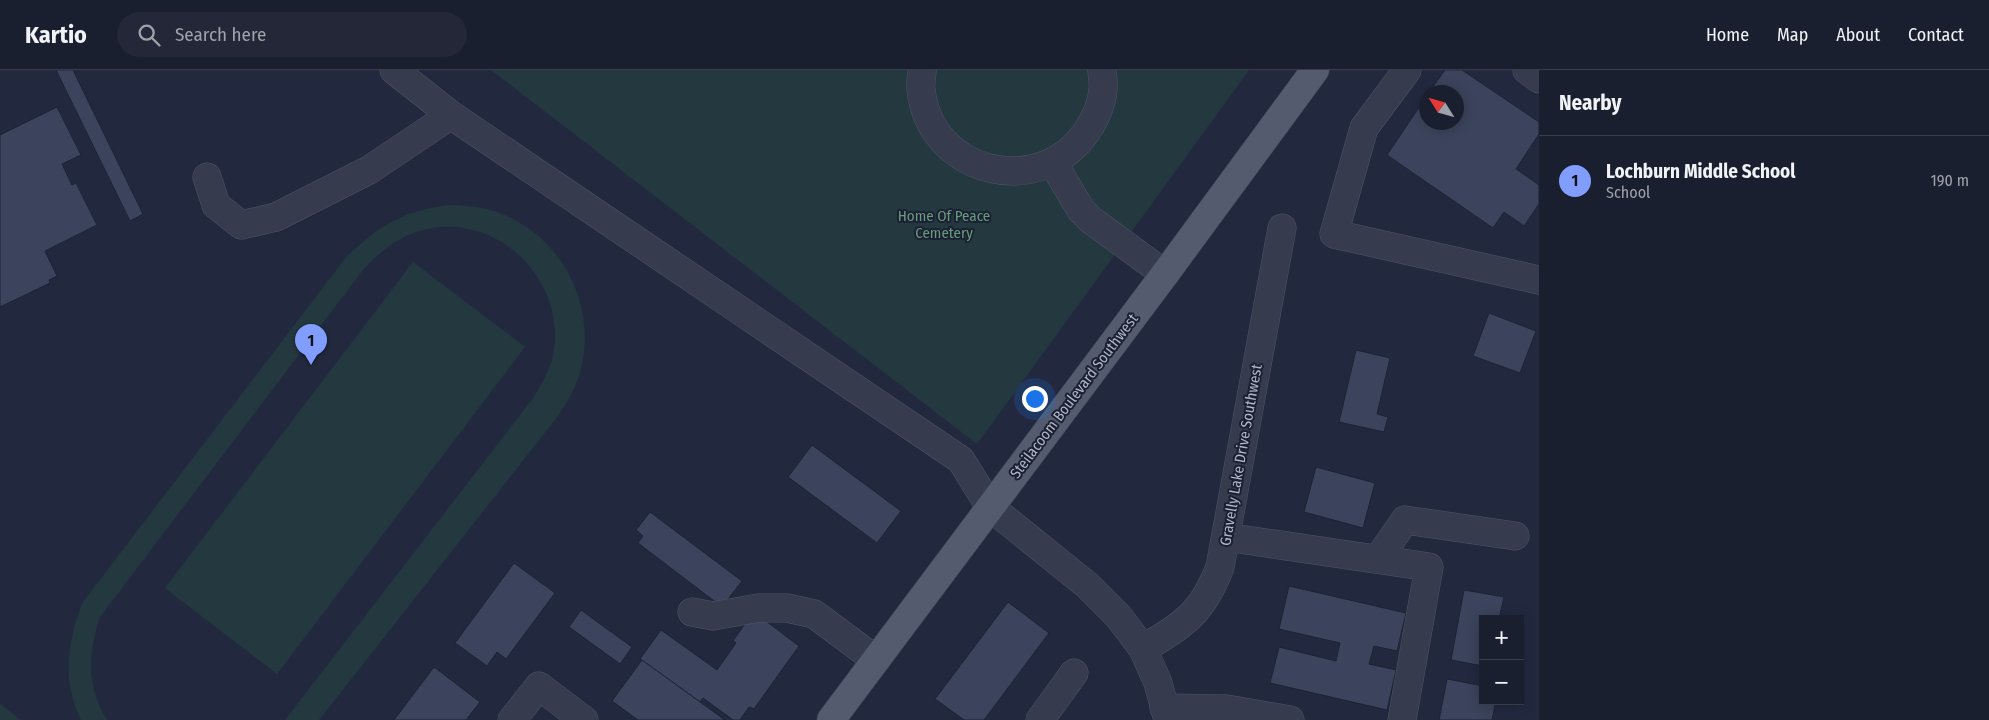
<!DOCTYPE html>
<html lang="en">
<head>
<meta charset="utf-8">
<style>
  :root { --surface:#1a1f2f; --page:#232737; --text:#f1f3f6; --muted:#9fa2aa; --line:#383d4b; --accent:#819eff }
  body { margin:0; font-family:"Fira Sans Condensed",sans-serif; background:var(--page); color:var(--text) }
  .controls { position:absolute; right:15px; bottom:15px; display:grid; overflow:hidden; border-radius:0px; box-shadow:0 2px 12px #0003 }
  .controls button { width:45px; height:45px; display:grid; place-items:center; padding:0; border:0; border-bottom:1px solid var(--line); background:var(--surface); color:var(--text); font:25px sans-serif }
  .compass { position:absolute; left:1419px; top:15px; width:45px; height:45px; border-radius:50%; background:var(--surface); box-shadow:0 2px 12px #0003; rotate:307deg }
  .you { position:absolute; left:1034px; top:328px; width:18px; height:18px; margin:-12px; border:4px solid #fff; border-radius:50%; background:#1a73e8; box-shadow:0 0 0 8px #1a73e833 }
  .badge { display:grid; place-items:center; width:32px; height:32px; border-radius:50%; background:var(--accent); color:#111; font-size:16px; font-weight:700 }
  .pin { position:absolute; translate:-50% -41px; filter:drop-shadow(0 1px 2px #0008) }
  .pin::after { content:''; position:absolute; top:26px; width:18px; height:15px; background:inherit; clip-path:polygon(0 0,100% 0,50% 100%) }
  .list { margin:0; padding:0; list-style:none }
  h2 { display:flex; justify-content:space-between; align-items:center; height:65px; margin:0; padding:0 20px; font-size:21px }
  h2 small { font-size:16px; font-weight:400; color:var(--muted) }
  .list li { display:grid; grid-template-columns:32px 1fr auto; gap:15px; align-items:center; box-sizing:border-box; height:90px; padding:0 20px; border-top:1px solid var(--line) }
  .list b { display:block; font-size:19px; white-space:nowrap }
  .list p { margin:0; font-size:16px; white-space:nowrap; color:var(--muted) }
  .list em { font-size:16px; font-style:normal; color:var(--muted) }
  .icon { flex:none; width:28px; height:28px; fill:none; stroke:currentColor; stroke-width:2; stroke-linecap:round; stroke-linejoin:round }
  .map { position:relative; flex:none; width:1539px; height:650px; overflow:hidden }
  header { display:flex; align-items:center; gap:30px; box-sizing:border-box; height:70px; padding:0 25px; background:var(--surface); border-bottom:1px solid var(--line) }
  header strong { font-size:24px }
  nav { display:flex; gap:28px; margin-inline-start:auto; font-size:18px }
  .search { width:350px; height:45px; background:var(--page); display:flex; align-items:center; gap:12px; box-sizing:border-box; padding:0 18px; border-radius:28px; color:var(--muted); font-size:19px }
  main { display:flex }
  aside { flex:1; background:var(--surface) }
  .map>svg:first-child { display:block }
</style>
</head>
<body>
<header>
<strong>Kartio</strong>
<div class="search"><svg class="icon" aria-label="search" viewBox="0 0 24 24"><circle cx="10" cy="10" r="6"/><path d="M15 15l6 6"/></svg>Search here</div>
<nav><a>Home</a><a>Map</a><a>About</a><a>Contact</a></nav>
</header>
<main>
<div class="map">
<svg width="1539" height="650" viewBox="0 0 1539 650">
  <rect width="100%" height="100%" fill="#22293f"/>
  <!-- green -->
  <g fill="#243840">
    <path d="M491,0H1249L977,374Z"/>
    <path d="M449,135C464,136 479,136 494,141C562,163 600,238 579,306C574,321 566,333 558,346L319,650H285L534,327C541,315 548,303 552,290C570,218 506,147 433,158C404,162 382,179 363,200L100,547C88,582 86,617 107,650H81C62,612 67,571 83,532L347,186C381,155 402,141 449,135Z"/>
    <path d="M413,192L525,277L277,604L165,518Z"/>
    <path d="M0,634L21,650H0Z"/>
  </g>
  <!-- building -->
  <g fill="#3b445c" stroke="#1d2335">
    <path d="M56,0H73L143,144L130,151Z"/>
    <path d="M1445,0H1462L1539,52V64L1516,99L1539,115V134L1524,156L1504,142L1493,158L1387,85L1426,27V52H1456V22H1429Z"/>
    <path d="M57,37L81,85L62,94L72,115L76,113L97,155L45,181L57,206L49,210L50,213L0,237V65Z"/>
    <path d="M1489,243L1536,261L1520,303L1473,286Z"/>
    <path d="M1356,280L1390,288L1377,344L1388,347L1384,362L1339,352Z"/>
    <path d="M812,375L901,441L877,473L788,407Z"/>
    <path d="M1316,397L1375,413L1363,458L1304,442Z"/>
    <path d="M650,442L742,511L722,537L638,473L643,466L636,460Z"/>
    <path d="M514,493L555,523L506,589L497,582L487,596L455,573Z"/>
    <path d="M1289,516L1406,543L1397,581L1374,576L1369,594L1396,600L1387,640L1270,613L1279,577L1336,591L1340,573L1279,559Z"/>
    <path d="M1464,520L1504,527L1499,549H1483V596L1451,590Z"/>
    <path d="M1008,532L1049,563L984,650H964L935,629Z"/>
    <path d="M581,540L632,577L620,594L569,557Z"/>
    <path d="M758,545L799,576L754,639L749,637L740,650H733L703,628L700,632L640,589L661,560L717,600L736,573L733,571L749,548Z"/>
    <path d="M642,590L700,632L725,650H638L612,631Z"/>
    <path d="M434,597L480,632L466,650H394Z"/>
    <path d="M1447,609L1483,616V631H1496L1492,650H1439Z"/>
  </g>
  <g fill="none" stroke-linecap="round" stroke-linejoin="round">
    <!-- minor casing -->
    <g stroke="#4e5466" stroke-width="29">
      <g id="minor">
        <path d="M394,0L451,45L961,390L990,437L1087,515L1119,547L1143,579L1158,613L1168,650"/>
        <path d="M922,0C922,6 920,13 921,19C929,104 1040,131 1087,61C1095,49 1102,34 1103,19C1104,13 1102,6 1102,0"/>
        <path d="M1407,0L1364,58L1334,164L1539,210"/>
        <path d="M1527,0L1539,9"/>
        <path d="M1053,93L1081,140L1091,150L1165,204"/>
        <path d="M207,107L216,135L241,155L276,147L369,100L451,45"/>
        <path d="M1226,467L1429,497L1402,650"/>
        <path d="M1378,489L1405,450L1515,466"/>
        <path d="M692,542L713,546L758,538H787L814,544L876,590"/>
        <path d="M1143,579C1184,554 1202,544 1220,497L1282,158"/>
        <path d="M1164,638L1227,639L1290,650"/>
        <path d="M512,650L539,616L584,650"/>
        <path d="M1040,650L1074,603"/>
      </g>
    </g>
    <!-- major casing -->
    <g stroke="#3f4557" stroke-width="29">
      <path id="major" d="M831,650L1165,204L1315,0"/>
    </g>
    <!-- minor -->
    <use href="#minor" stroke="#363c4e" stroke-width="28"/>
    <!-- major -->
    <use href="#major" stroke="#545b6f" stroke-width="28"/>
  </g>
  <g text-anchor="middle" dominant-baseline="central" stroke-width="4" stroke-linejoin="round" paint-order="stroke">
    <!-- park labels -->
    <g font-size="15" fill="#679c7c" stroke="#1b2133">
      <text x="944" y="146">Home Of Peace<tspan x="944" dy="17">Cemetery</tspan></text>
    </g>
    <!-- street labels -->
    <g font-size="15" fill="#b2b7ca" stroke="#1b2133">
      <text transform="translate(1074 326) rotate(-53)">Steilacoom Boulevard Southwest</text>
      <text transform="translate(1241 385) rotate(-80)">Gravelly Lake Drive Southwest</text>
    </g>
  </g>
</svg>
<div class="controls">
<button>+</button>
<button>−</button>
</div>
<svg class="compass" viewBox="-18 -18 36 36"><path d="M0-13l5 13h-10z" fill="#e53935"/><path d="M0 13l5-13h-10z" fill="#9fa2aa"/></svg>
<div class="you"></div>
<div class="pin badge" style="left:311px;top:295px">1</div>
</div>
<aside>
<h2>Nearby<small></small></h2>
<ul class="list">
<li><span class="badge">1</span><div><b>Lochburn Middle School</b><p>School</p></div><em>190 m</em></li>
</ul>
</aside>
</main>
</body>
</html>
